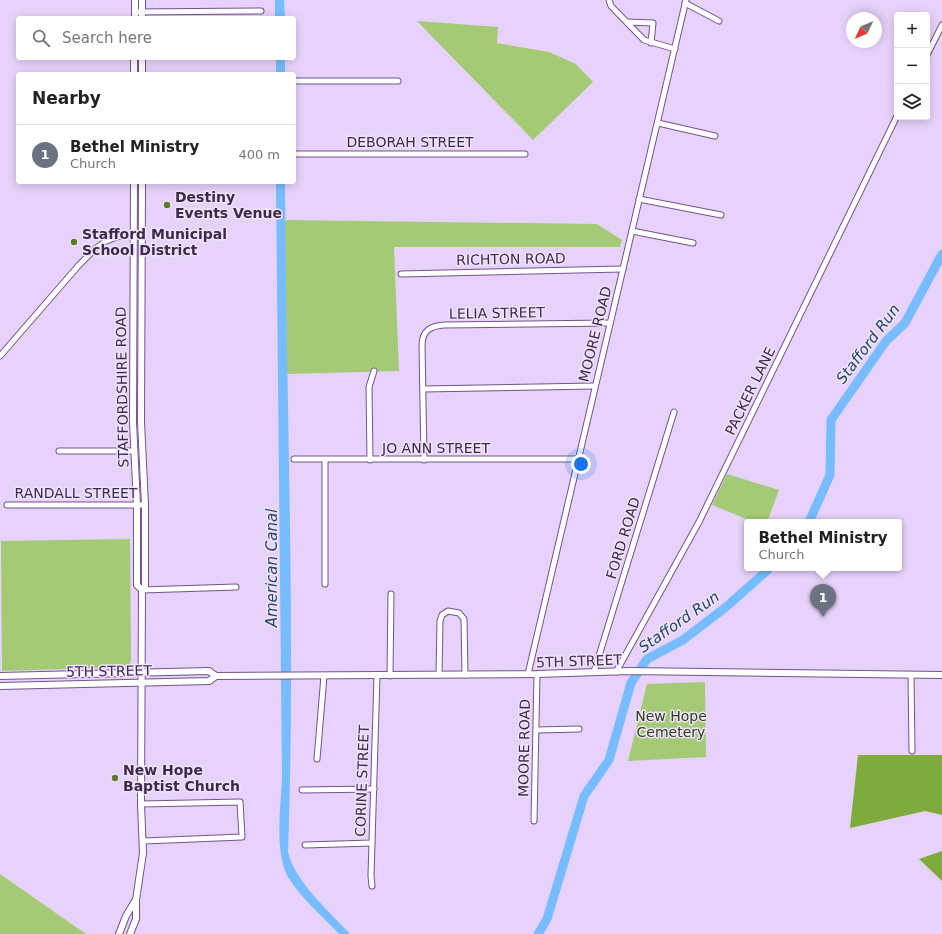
<!DOCTYPE html>
<html lang="en">
<head>
<meta charset="utf-8">
<style>
  :root { --surface:#fff; --page:#f2f2f2; --text:#222; --muted:#767676; --line:#e0e0e0; --accent:#7c3aed }
  body { margin:0; font-family:"DejaVu Sans",sans-serif; background:var(--page); color:var(--text) }
  .controls { position:absolute; right:12px; top:12px; display:grid; overflow:hidden; border-radius:4px; box-shadow:0 2px 10px #0003 }
  .controls button { width:36px; height:36px; display:grid; place-items:center; padding:0; border:0; border-bottom:1px solid var(--line); background:var(--surface); color:var(--text); font:20px sans-serif }
  .compass { position:absolute; left:846px; top:12px; width:36px; height:36px; border-radius:50%; background:var(--surface); box-shadow:0 2px 10px #0003; rotate:226deg }
  .you { position:absolute; left:581px; top:464px; width:14px; height:14px; margin:-10px; border:3px solid #fff; border-radius:50%; background:#1a73e8; box-shadow:0 0 0 6px #1a73e833 }
  .badge { display:grid; place-items:center; width:26px; height:26px; border-radius:50%; background:var(--accent); color:#fff; font-size:13px; font-weight:700 }
  .pin { position:absolute; translate:-50% -33px; filter:drop-shadow(0 1px 2px #0008) }
  .pin::after { content:''; position:absolute; top:21px; width:14px; height:12px; background:inherit; clip-path:polygon(0 0,100% 0,50% 100%) }
  .popup { position:absolute; left:744px; top:519px; width:158px; height:52px; box-sizing:border-box; display:grid; place-content:center; border-radius:4px; background:var(--surface); filter:drop-shadow(0 1px 3px #0005); font-size:13px; white-space:nowrap; color:var(--muted) }
  .popup b { font-size:15px; color:var(--text) }
  .popup::after { content:''; position:absolute; left:50%; top:100%; margin-left:-8px; border:8px solid transparent; border-top-color:var(--surface) }
  .list { margin:0; padding:0; list-style:none }
  h2 { display:flex; justify-content:space-between; align-items:center; height:52px; margin:0; padding:0 16px; font-size:17px }
  h2 small { font-size:13px; font-weight:400; color:var(--muted) }
  .list li { display:grid; grid-template-columns:26px 1fr auto; gap:12px; align-items:center; box-sizing:border-box; height:60px; padding:0 16px; border-top:1px solid var(--line) }
  .list b { display:block; font-size:15px; white-space:nowrap }
  .list p { margin:0; font-size:13px; white-space:nowrap; color:var(--muted) }
  .list em { font-size:13px; font-style:normal; color:var(--muted) }
  .icon { flex:none; width:22px; height:22px; fill:none; stroke:currentColor; stroke-width:2; stroke-linecap:round; stroke-linejoin:round }
  .map { position:relative; flex:none; width:942px; height:934px; overflow:hidden }
  .search { position:absolute; background:var(--surface); box-shadow:0 2px 10px #0003; left:16px; top:16px; width:280px; height:44px; display:flex; align-items:center; gap:10px; box-sizing:border-box; padding:0 14px; border-radius:4px; color:var(--muted); font-size:15px }
  .panel { position:absolute; background:var(--surface); box-shadow:0 2px 10px #0003; left:16px; top:72px; width:280px; height:112px; border-radius:4px }
  .map>svg:first-child { display:block }
</style>
</head>
<body>
<div class="map">
<svg width="942" height="934" viewBox="0 0 942 934">
  <rect width="100%" height="100%" fill="#e7d2fb"/>
  <!-- green -->
  <g fill="#a5ca76">
    <path d="M417,21L498,27L497,43L549,52L576,64L593,82L533,140Z"/>
    <path d="M285,220L597,224L622,240L620,247H394L399,371L287,374Z"/>
    <path d="M727,474L779,490L767,522H754L712,505Z"/>
    <path d="M130,539L131,660L129,667L2,671L1,541Z"/>
    <path d="M705,682L706,757L628,761L647,684Z"/>
    <path d="M0,874L86,934H0Z"/>
  </g>
  <!-- forest -->
  <g fill="#7faa3c">
    <path d="M858,755H942V815L925,811L850,828Z"/>
    <path d="M942,851V881L919,859Z"/>
  </g>
  <!-- water -->
  <g fill="#77bcfe">
    <path d="M275,0H284L285,18H275Z"/>
    <rect x="276" y="58" width="9" height="16"/>
    <path d="M276,182H285C286,405 296,629 288,852C295,882 329,911 350,934H339C322,916 301,898 288,877C274,851 281,806 282,777Z"/>
  </g>
  <g fill="none" stroke-linecap="round" stroke-linejoin="round">
    <!-- river -->
    <g stroke="#77bcfe" stroke-width="9">
      <path d="M809,522L830,475L831,420L886,341L905,323L942,254"/>
      <path d="M538,934L547,919L584,796L609,760L631,683L647,659L683,640L726,607L770,568"/>
    </g>
    <!-- minor casing -->
    <g stroke="#745390" stroke-width="7">
      <g id="minor">
        <path d="M609,0L611,6L644,40L675,49"/>
        <path d="M685,3L719,21"/>
        <path d="M135,12L261,11"/>
        <path d="M627,22L653,23L651,43"/>
        <path d="M927,55L942,25"/>
        <path d="M294,81H398"/>
        <path d="M658,123L715,136"/>
        <path d="M294,154H525"/>
        <path d="M639,199L721,215"/>
        <path d="M632,231L693,243"/>
        <path d="M401,274L623,269"/>
        <path d="M0,356L79,265L95,249L106,241L123,235L142,236"/>
        <path d="M423,389L595,386"/>
        <path d="M59,451H134"/>
        <path d="M294,459H578"/>
        <path d="M370,460L369,387L374,371"/>
        <path d="M424,460L422,344C423,330 431,326 444,325L610,323"/>
        <path d="M7,505H145"/>
        <path d="M325,584V460"/>
        <path d="M142,590L236,587"/>
        <path d="M594,672L674,412"/>
        <path d="M616,672L699,522L897,116"/>
        <path d="M528,674L686,0"/>
        <path d="M439,675L440,621L442,615L448,611L459,613L464,619L465,675"/>
        <path d="M911,675L912,751"/>
        <path d="M390,676L391,594"/>
        <path d="M537,730L579,729"/>
        <path d="M317,759L324,676"/>
        <path d="M302,790L374,789"/>
        <path d="M141,804L240,802L242,837L144,841"/>
        <path d="M534,821L537,674"/>
        <path d="M305,845L372,843"/>
        <path d="M372,886L371,876L377,676"/>
      </g>
    </g>
    <!-- major casing -->
    <g stroke="#745390" stroke-width="8">
      <g id="major">
        <path d="M135,18V0"/>
        <path d="M142,18V0"/>
        <path d="M134,74V58"/>
        <path d="M142,74V58"/>
        <path d="M134,182L133,422L137,505V585L142,590"/>
        <path d="M0,676L209,671L216,676L537,674L629,671L942,675"/>
        <path d="M0,686L209,681L216,676"/>
        <path d="M119,934L126,916L135,901"/>
        <path d="M130,934L136,919V900L143,853L141,804L142,590L145,586V505L141,422L142,182"/>
      </g>
    </g>
    <!-- minor -->
    <use href="#minor" stroke="#fff" stroke-width="5"/>
    <!-- major -->
    <use href="#major" stroke="#fff" stroke-width="6"/>
  </g>
  <!-- markers -->
  <g fill="#5b792f" stroke="#f1e3ff" stroke-width="1.5">
    <circle cx="167" cy="205" r="4"/>
    <circle cx="74" cy="242" r="4"/>
    <circle cx="115" cy="778" r="4"/>
  </g>
  <g text-anchor="middle" dominant-baseline="central" stroke-width="3" stroke-linejoin="round" paint-order="stroke">
    <!-- street labels -->
    <g font-size="14" fill="#3a2b46" stroke="#f1e3ff">
      <text x="410" y="142">DEBORAH STREET</text>
      <text transform="translate(511 259) rotate(-1)">RICHTON ROAD</text>
      <text transform="translate(497 313) rotate(-1)">LELIA STREET</text>
      <text transform="translate(595 334) rotate(-76)">MOORE ROAD</text>
      <text transform="translate(122 387) rotate(-91)">STAFFORDSHIRE ROAD</text>
      <text transform="translate(750 391) rotate(-64)">PACKER LANE</text>
      <text x="436" y="448">JO ANN STREET</text>
      <text x="76" y="493">RANDALL STREET</text>
      <text transform="translate(623 538) rotate(-73)">FORD ROAD</text>
      <text transform="translate(579 661) rotate(-2)">5TH STREET</text>
      <text transform="translate(109 671) rotate(-1)">5TH STREET</text>
      <text transform="translate(524 748) rotate(-89)">MOORE ROAD</text>
      <text transform="translate(362 781) rotate(-88)">CORINE STREET</text>
    </g>
    <!-- poi labels -->
    <g font-size="14" font-weight="bold" fill="#3a2b46" stroke="#f1e3ff" text-anchor="start">
      <text x="175" y="197">Destiny<tspan x="175" dy="16">Events Venue</tspan></text>
      <text x="82" y="234">Stafford Municipal<tspan x="82" dy="16">School District</tspan></text>
      <text x="123" y="770">New Hope<tspan x="123" dy="16">Baptist Church</tspan></text>
    </g>
    <!-- park labels -->
    <g font-size="14" fill="#2e4014" stroke="#f1e3ff">
      <text x="671" y="716">New Hope<tspan x="671" dy="16">Cemetery</tspan></text>
    </g>
    <!-- water labels -->
    <g font-size="15" font-style="italic" fill="#214567" stroke="#f1e3ff">
      <text transform="translate(868 344) rotate(-53)">Stafford Run</text>
      <text transform="translate(272 568) rotate(-90)">American Canal</text>
      <text transform="translate(679 622) rotate(-35)">Stafford Run</text>
    </g>
  </g>
</svg>
<div class="controls">
<button>+</button>
<button>−</button>
<button><svg class="icon" aria-label="layers" viewBox="0 0 24 24"><path d="M12 4l9 5-9 5-9-5zM3 14l9 5 9-5"/></svg></button>
</div>
<svg class="compass" viewBox="-18 -18 36 36"><path d="M0-13l5 13h-10z" fill="#e53935"/><path d="M0 13l5-13h-10z" fill="#767676"/></svg>
<div class="you"></div>
<div class="pin badge" style="left:823px;top:617px;background:#6b7280">1</div>
<div class="popup"><b>Bethel Ministry</b>Church</div>
<div class="search"><svg class="icon" aria-label="search" viewBox="0 0 24 24"><circle cx="10" cy="10" r="6"/><path d="M15 15l6 6"/></svg>Search here</div>
<section class="panel">
<h2>Nearby<small></small></h2>
<ul class="list">
<li><span class="badge" style="background:#6b7280">1</span><div><b>Bethel Ministry</b><p>Church</p></div><em>400 m</em></li>
</ul>
</section>
</div>
</body>
</html>
